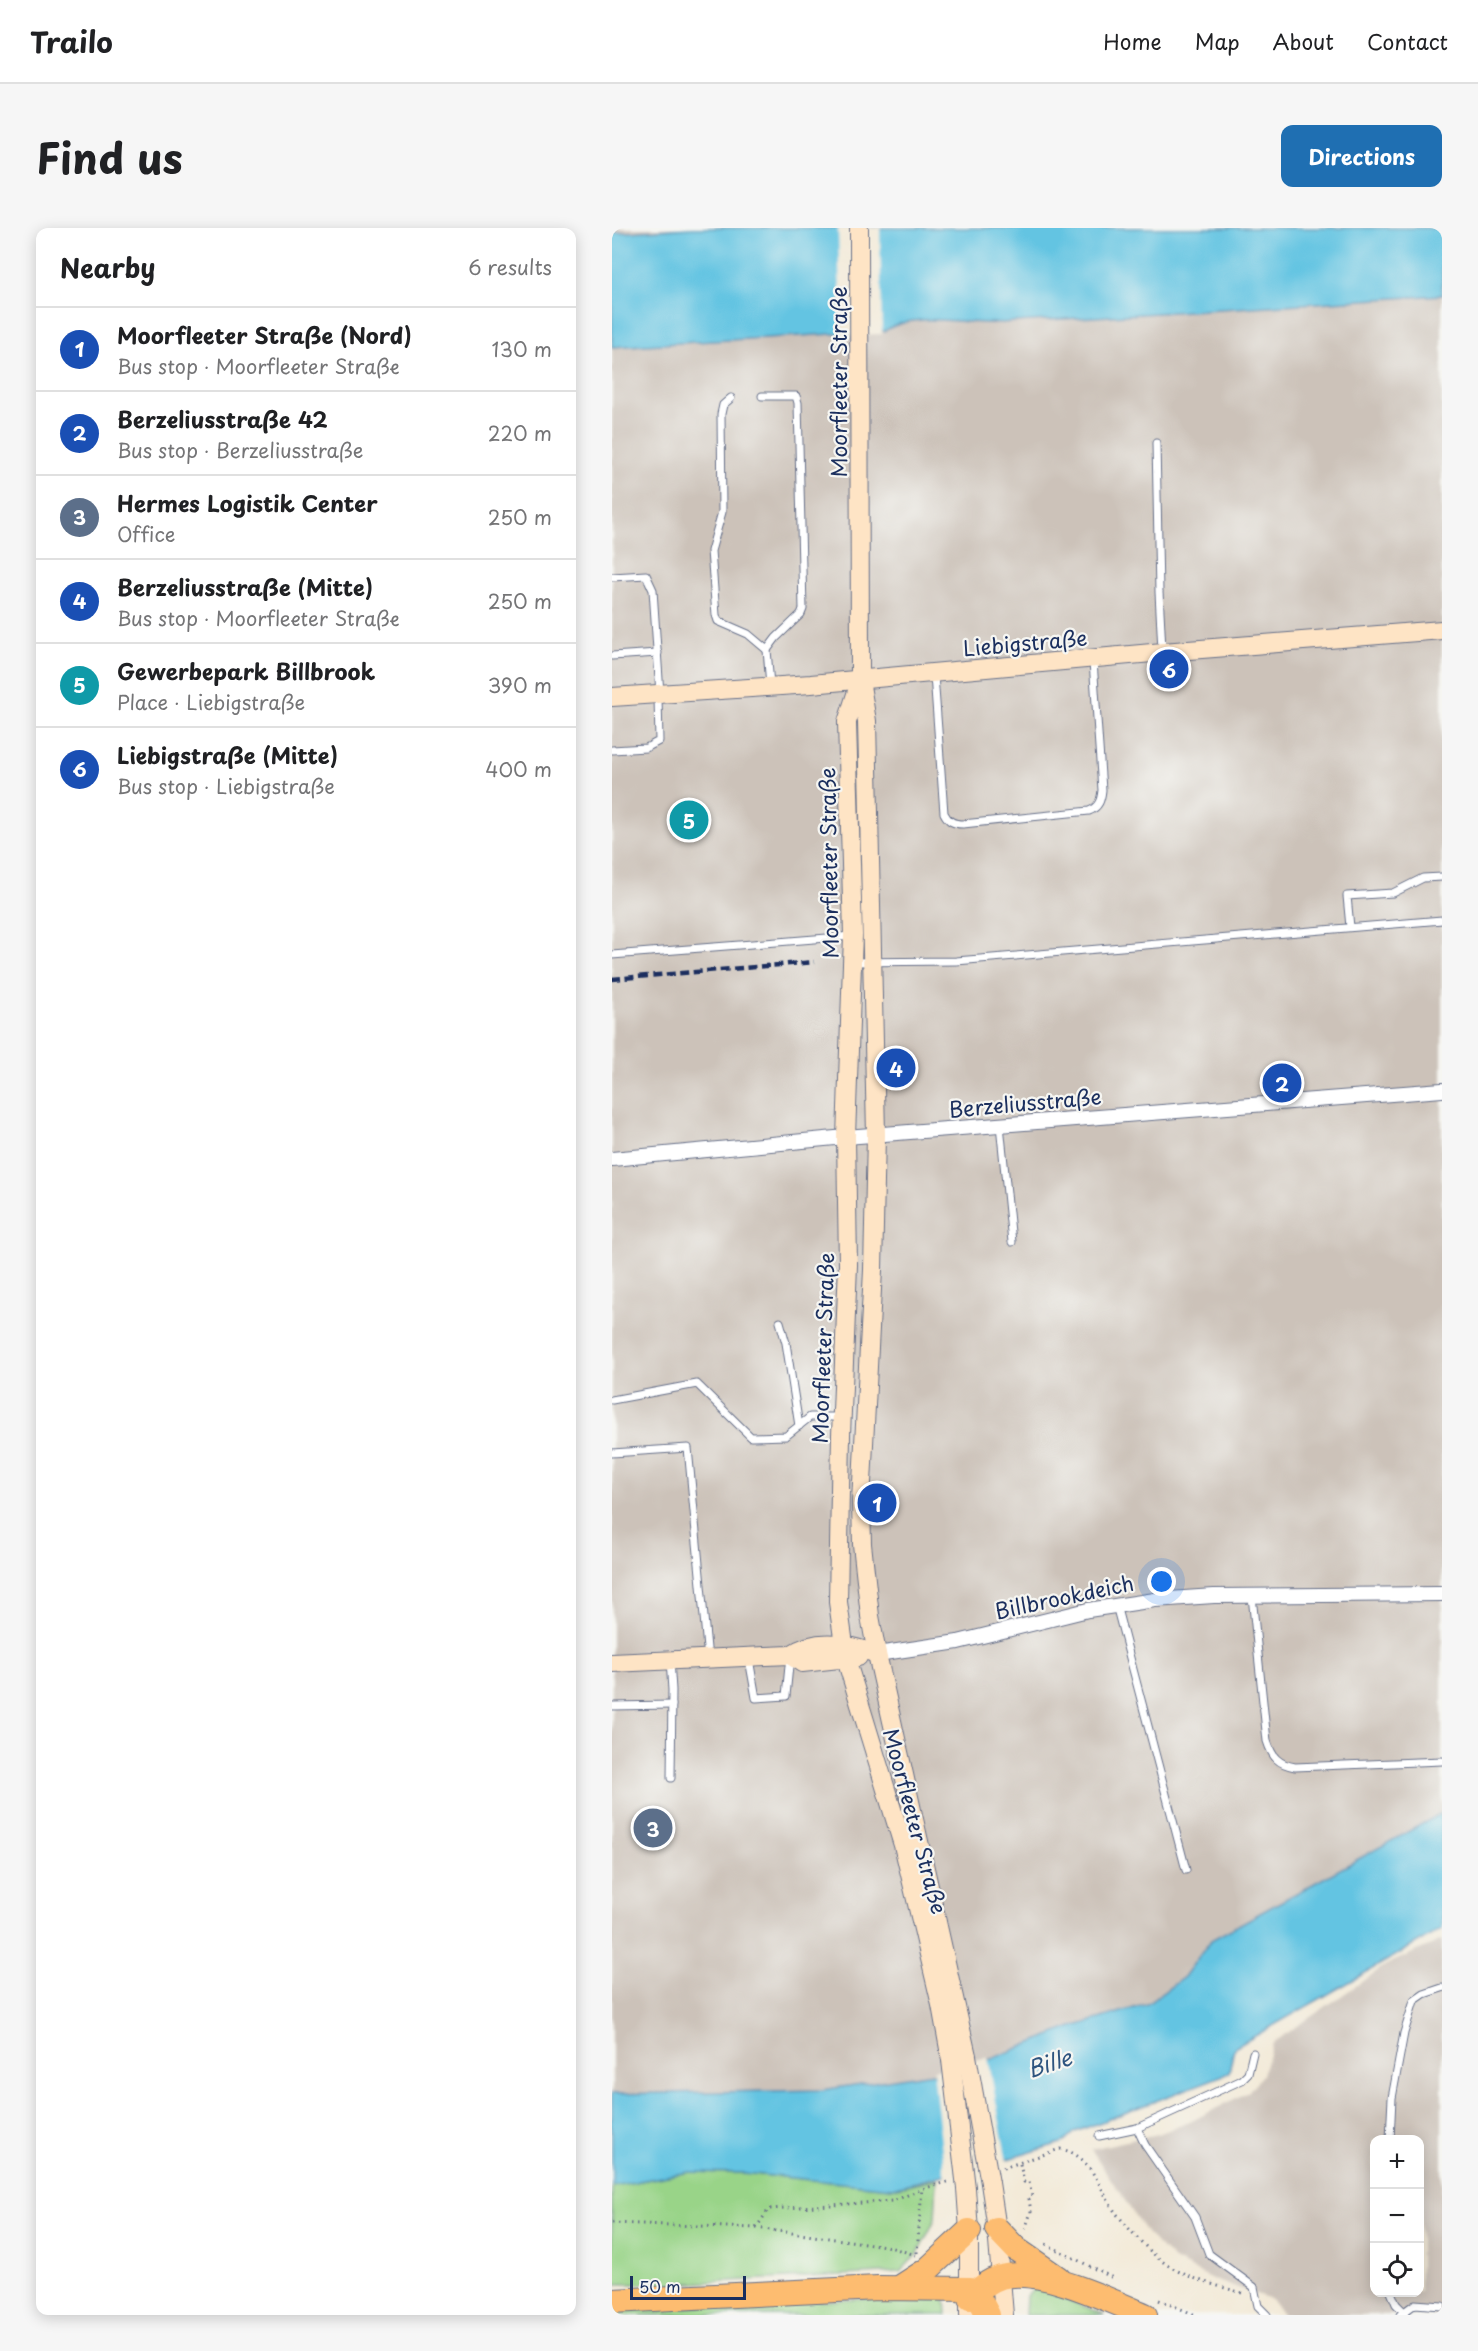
<!DOCTYPE html>
<html lang="en">
<head>
<meta charset="utf-8">
<style>
  :root { --surface:#fff; --page:#f6f6f6; --text:#202124; --muted:#757577; --line:#e0e0e0; --accent:#1f6fb2 }
  body { margin:0; font-family:"Playpen Sans",sans-serif; background:var(--page); color:var(--text) }
  .controls { position:absolute; right:18px; bottom:18px; display:grid; overflow:hidden; border-radius:12px; box-shadow:0 3px 15px #0003 }
  .controls button { width:54px; height:54px; display:grid; place-items:center; padding:0; border:0; border-bottom:2px solid var(--line); background:var(--surface); color:var(--text); font:30px sans-serif }
  .scale { position:absolute; left:18px; bottom:15px; width:116px; box-sizing:border-box; padding-left:6px; border:3px solid #1b2f5e; border-top:0; font-size:16px; line-height:21px; white-space:nowrap; color:#1b2f5e; -webkit-text-stroke:4px #f6f6f2; paint-order:stroke }
  .you { position:absolute; left:550px; top:1354px; width:21px; height:21px; margin:-15px; border:4px solid #fff; border-radius:50%; background:#1a73e8; box-shadow:0 0 0 9px #1a73e833 }
  .badge { display:grid; place-items:center; width:39px; height:39px; border-radius:50%; background:var(--accent); color:#fff; font-size:20px; font-weight:700 }
  .pin { position:absolute; translate:-50% -50%; border:3px solid #fff; box-shadow:0 2px 6px #0006 }
  .list { margin:0; padding:0; list-style:none }
  h2 { display:flex; justify-content:space-between; align-items:center; height:78px; margin:0; padding:0 24px; font-size:26px }
  h2 small { font-size:20px; font-weight:400; color:var(--muted) }
  .list li { display:grid; grid-template-columns:39px 1fr auto; gap:18px; align-items:center; box-sizing:border-box; height:84px; padding:0 24px; border-top:2px solid var(--line) }
  .list b { display:block; font-size:22px; white-space:nowrap }
  .list p { margin:0; font-size:20px; white-space:nowrap; color:var(--muted) }
  .list em { font-size:20px; font-style:normal; color:var(--muted) }
  .icon { flex:none; width:33px; height:33px; fill:none; stroke:currentColor; stroke-width:2; stroke-linecap:round; stroke-linejoin:round }
  .map { position:relative; flex:none; width:830px; height:2087px; overflow:hidden; border-radius:12px }
  header { display:flex; align-items:center; gap:36px; box-sizing:border-box; height:84px; padding:0 30px; background:var(--surface); border-bottom:2px solid var(--line) }
  header strong { font-size:28px }
  nav { display:flex; gap:33px; margin-inline-start:auto; font-size:21px }
  .intro { display:flex; align-items:center; justify-content:space-between; box-sizing:border-box; height:144px; padding:0 36px }
  h1 { margin:0; font-size:42px }
  .button { padding:15px 27px; border-radius:12px; background:var(--accent); color:#fff; font-size:21px; font-weight:700 }
  main { display:flex; gap:36px; padding:0 36px }
  aside { flex:1; background:var(--surface); border-radius:12px; box-shadow:0 3px 15px #0003 }
  .map>svg:first-child { display:block }
</style>
</head>
<body>
<header>
<strong>Trailo</strong>
<nav><a>Home</a><a>Map</a><a>About</a><a>Contact</a></nav>
</header>
<div class="intro"><h1>Find us</h1><a class="button">Directions</a></div>
<main>
<aside>
<h2>Nearby<small>6 results</small></h2>
<ul class="list">
<li><span class="badge" style="background:#1a4fb4">1</span><div><b>Moorfleeter Straße (Nord)</b><p>Bus stop · Moorfleeter Straße</p></div><em>130 m</em></li>
<li><span class="badge" style="background:#1a4fb4">2</span><div><b>Berzeliusstraße 42</b><p>Bus stop · Berzeliusstraße</p></div><em>220 m</em></li>
<li><span class="badge" style="background:#5c6f8a">3</span><div><b>Hermes Logistik Center</b><p>Office</p></div><em>250 m</em></li>
<li><span class="badge" style="background:#1a4fb4">4</span><div><b>Berzeliusstraße (Mitte)</b><p>Bus stop · Moorfleeter Straße</p></div><em>250 m</em></li>
<li><span class="badge" style="background:#0f9aa8">5</span><div><b>Gewerbepark Billbrook</b><p>Place · Liebigstraße</p></div><em>390 m</em></li>
<li><span class="badge" style="background:#1a4fb4">6</span><div><b>Liebigstraße (Mitte)</b><p>Bus stop · Liebigstraße</p></div><em>400 m</em></li>
</ul>
</aside>
<div class="map">
<svg width="830" height="2087" viewBox="0 0 830 2087">
  <rect width="100%" height="100%" fill="#f6f6f2"/>
  <filter id="ink" filterUnits="userSpaceOnUse"><feTurbulence type="fractalNoise" baseFrequency=".0167" numOctaves="2"/><feDisplacementMap in="SourceGraphic" scale="12" xChannelSelector="R" yChannelSelector="G"/><feConvolveMatrix kernelMatrix="1 2 1 2 8 2 1 2 1" color-interpolation-filters="sRGB"/></filter>
  <filter id="wash" filterUnits="userSpaceOnUse"><feTurbulence type="fractalNoise" baseFrequency=".008" numOctaves="4" result="noise"/><feDisplacementMap in="SourceGraphic" scale="24" xChannelSelector="R" yChannelSelector="G"/><feGaussianBlur stdDeviation="1.35" result="paint"/><feColorMatrix in="noise" values="0 0 0 0 0 0 0 0 0 0 0 0 0 0 0 0 0 1.4 0 .05"/><feComposite in="paint" operator="in"/></filter>
  <g filter="url(#wash)">
    <rect width="100%" height="100%" fill="#f3ead8"/>
    <!-- industrial -->
    <g fill="#ccc2b9" fill-rule="evenodd">
      <path d="M0,0H80L0,5Z"/>
      <path d="M830,67V1585L599,1712L572,1749L535,1776L457,1800L379,1831L321,1845L210,1862L0,1866V119L272,103L282,97L305,92L384,95Z"/>
      <path d="M830,1712V2087H670L659,2071L605,2053L562,2032L535,2006L479,1921L546,1906L578,1894L636,1864L650,1847L661,1815L774,1737ZM762,1912H808V2064H762Z"/>
    </g>
    <!-- green -->
    <g fill="#99d488" stroke="#5a8273" stroke-width="1.5">
      <path d="M77,1944L131,1945L280,1960L325,1951L323,1991L306,2025L288,2044L60,2056H0V1958Z"/>
      <path d="M421,2061L434,2063L493,2087H413L414,2068Z"/>
      <path d="M328,2068L334,2070L335,2087H0V2082Z"/>
    </g>
    <!-- water -->
    <g fill="#64c4e2" stroke="#407aa0" stroke-width="1.5">
      <path d="M80,0H830V67C683,76 535,86 388,95C350,97 306,82 272,103L0,119V5Z"/>
      <path d="M830,1585V1701L622,1820L617,1845L463,1904L452,1914L396,1931L280,1960L131,1945L77,1944L0,1958V1866L210,1862L321,1845L379,1831L457,1800L535,1776L572,1749L599,1712Z"/>
    </g>
    <!-- pier -->
    <g fill="#f3ead8">
      <path d="M226,0H268L270,106L229,108Z"/>
      <path d="M376,1829L395,1934L333,1950L321,1842Z"/>
    </g>
  </g>
  <g filter="url(#ink)">
    <g fill="none" stroke-linecap="round" stroke-linejoin="round">
      <!-- lane casing -->
      <g stroke="#677089" stroke-width="9">
        <g id="lane">
          <path d="M119,170L111,177L109,186L110,284L99,323L104,387L106,393L136,406L155,422L164,410L189,386L191,381L186,175L184,168H150"/>
          <path d="M544,215L547,364L550,422"/>
          <path d="M0,349L34,347L41,362L48,466"/>
          <path d="M155,422L158,457"/>
          <path d="M0,428L46,425"/>
          <path d="M322,447L332,585C336,593 341,596 351,596L477,583C487,579 489,572 490,562L481,433"/>
          <path d="M0,522L34,520L47,513L46,469"/>
          <path d="M738,699L735,668L781,665L811,650L830,649"/>
          <path d="M0,727L240,708"/>
          <path d="M240,734L344,733L830,692"/>
          <path d="M388,897L400,1014"/>
          <path d="M168,1094L174,1115L187,1198"/>
          <path d="M0,1172L85,1156L139,1209L174,1208L198,1189H227"/>
          <path d="M0,1225L76,1220L96,1431"/>
          <path d="M640,1368L655,1513C660,1529 666,1536 683,1539L830,1533"/>
          <path d="M504,1377L574,1642"/>
          <path d="M137,1431L144,1470L174,1468L178,1428"/>
          <path d="M58,1432L60,1462L59,1550"/>
          <path d="M0,1478L60,1477"/>
          <path d="M525,1900L533,1917L583,1989L597,2026L642,2059L646,2078L655,2087"/>
          <path d="M487,1908L525,1900L630,1852L636,1846L641,1825"/>
          <path d="M778,1912L780,1870L792,1805L802,1773L812,1766L830,1760"/>
          <path d="M779,2064L784,2076L791,2083"/>
          <path d="M788,2087L803,2076L830,2078"/>
        </g>
      </g>
      <!-- street casing -->
      <g stroke="#677089" stroke-width="16">
        <g id="street">
          <path d="M0,931L234,909L830,862"/>
          <path d="M265,1426L346,1414L476,1382L543,1372L602,1368L830,1366"/>
        </g>
      </g>
      <!-- secondary casing -->
      <g stroke="#677089" stroke-width="20">
        <g id="secondary">
          <path d="M247,0L248,452L255,493L264,907L261,1042L249,1274L250,1316L258,1388L265,1426L355,1828"/>
          <path d="M247,457L235,494L241,707L234,909L236,1037L229,1207L226,1374L234,1431L291,1617L329,1777L339,1832"/>
          <path d="M0,469L199,456L551,424L830,402"/>
          <path d="M178,1427L190,1435L246,1429"/>
          <path d="M0,1435L178,1427C207,1408 234,1416 265,1426"/>
          <path d="M378,1955L385,2001L392,2087"/>
          <path d="M354,1960L357,2003V2087"/>
        </g>
      </g>
      <!-- highway casing -->
      <g stroke="#677089" stroke-width="26">
        <g id="highway">
          <path d="M385,2001L404,2021L446,2050"/>
          <path d="M287,2060L315,2042L357,2003"/>
          <path d="M358,2070C367,2061 376,2053 389,2049C428,2038 496,2072 533,2087"/>
          <path d="M0,2073L266,2060L358,2061L364,2064L376,2087"/>
        </g>
      </g>
      <!-- path -->
      <g stroke="#677089" stroke-width="3" stroke-dasharray="1.5 4.5" stroke-linecap="butt">
        <path d="M408,1936L412,1954H417L420,1969L417,1971L419,1984L413,2002"/>
        <path d="M391,1940L448,1921C480,1926 487,1962 504,1985C516,2000 531,2017 545,2029C569,2050 601,2056 630,2065"/>
        <path d="M0,1995L144,2000L274,2018L304,2027"/>
        <path d="M144,2000L157,1981L281,1973L310,1961L339,1953"/>
        <path d="M434,2016L503,2051"/>
        <path d="M305,2025L310,1961"/>
        <path d="M547,2072L584,2087"/>
      </g>
      <!-- lane -->
      <use href="#lane" stroke="#fff" stroke-width="7"/>
      <!-- street -->
      <use href="#street" stroke="#fff" stroke-width="14"/>
      <!-- secondary -->
      <use href="#secondary" stroke="#fee4c5" stroke-width="18"/>
      <!-- highway -->
      <use href="#highway" stroke="#fdbc6f" stroke-width="24"/>
      <!-- rail -->
      <path stroke="#1b2f5e" stroke-width="4.5" stroke-dasharray="9 4.5" stroke-linecap="butt" d="M0,751L202,734"/>
      <!-- secondary-bridge casing -->
      <g stroke="#677089" stroke-width="20" stroke-linecap="butt">
        <g id="secondary-bridge">
          <path d="M355,1828L378,1955"/>
          <path d="M339,1832L354,1960"/>
        </g>
      </g>
      <!-- secondary-bridge -->
      <use href="#secondary-bridge" stroke="#fee4c5" stroke-width="18"/>
    </g>
  </g>
  <g text-anchor="middle" dominant-baseline="central" stroke-width="4.5" stroke-linejoin="round" paint-order="stroke">
    <!-- street labels -->
    <g font-size="21" fill="#1b2f5e" stroke="#f6f6f2">
      <text transform="translate(226 154) rotate(-90)">Moorfleeter Straße</text>
      <text transform="translate(413 414) rotate(-5)">Liebigstraße</text>
      <text transform="translate(216 635) rotate(-91)">Moorfleeter Straße</text>
      <text transform="translate(413 874) rotate(-5)">Berzeliusstraße</text>
      <text transform="translate(210 1120) rotate(-88)">Moorfleeter Straße</text>
      <text transform="translate(452 1368) rotate(-12)">Billbrookdeich</text>
      <text transform="translate(304 1593) rotate(75)">Moorfleeter Straße</text>
    </g>
    <!-- water labels -->
    <g font-size="22" font-style="italic" fill="#2d547f" stroke="#f6f6f2">
      <text transform="translate(437 1834) rotate(-18)">Bille</text>
    </g>
  </g>
</svg>
<div class="controls">
<button>+</button>
<button>−</button>
<button><svg class="icon" aria-label="locate" viewBox="0 0 24 24"><circle cx="12" cy="12" r="6"/><path d="M12 2v4M12 18v4M2 12h4M18 12h4"/></svg></button>
</div>
<div class="scale">50 m</div>
<div class="you"></div>
<div class="pin badge" style="left:265px;top:1275px;background:#1a4fb4">1</div>
<div class="pin badge" style="left:670px;top:855px;background:#1a4fb4">2</div>
<div class="pin badge" style="left:41px;top:1600px;background:#5c6f8a">3</div>
<div class="pin badge" style="left:284px;top:840px;background:#1a4fb4">4</div>
<div class="pin badge" style="left:77px;top:592px;background:#0f9aa8">5</div>
<div class="pin badge" style="left:557px;top:441px;background:#1a4fb4">6</div>
</div>
</main>
</body>
</html>
